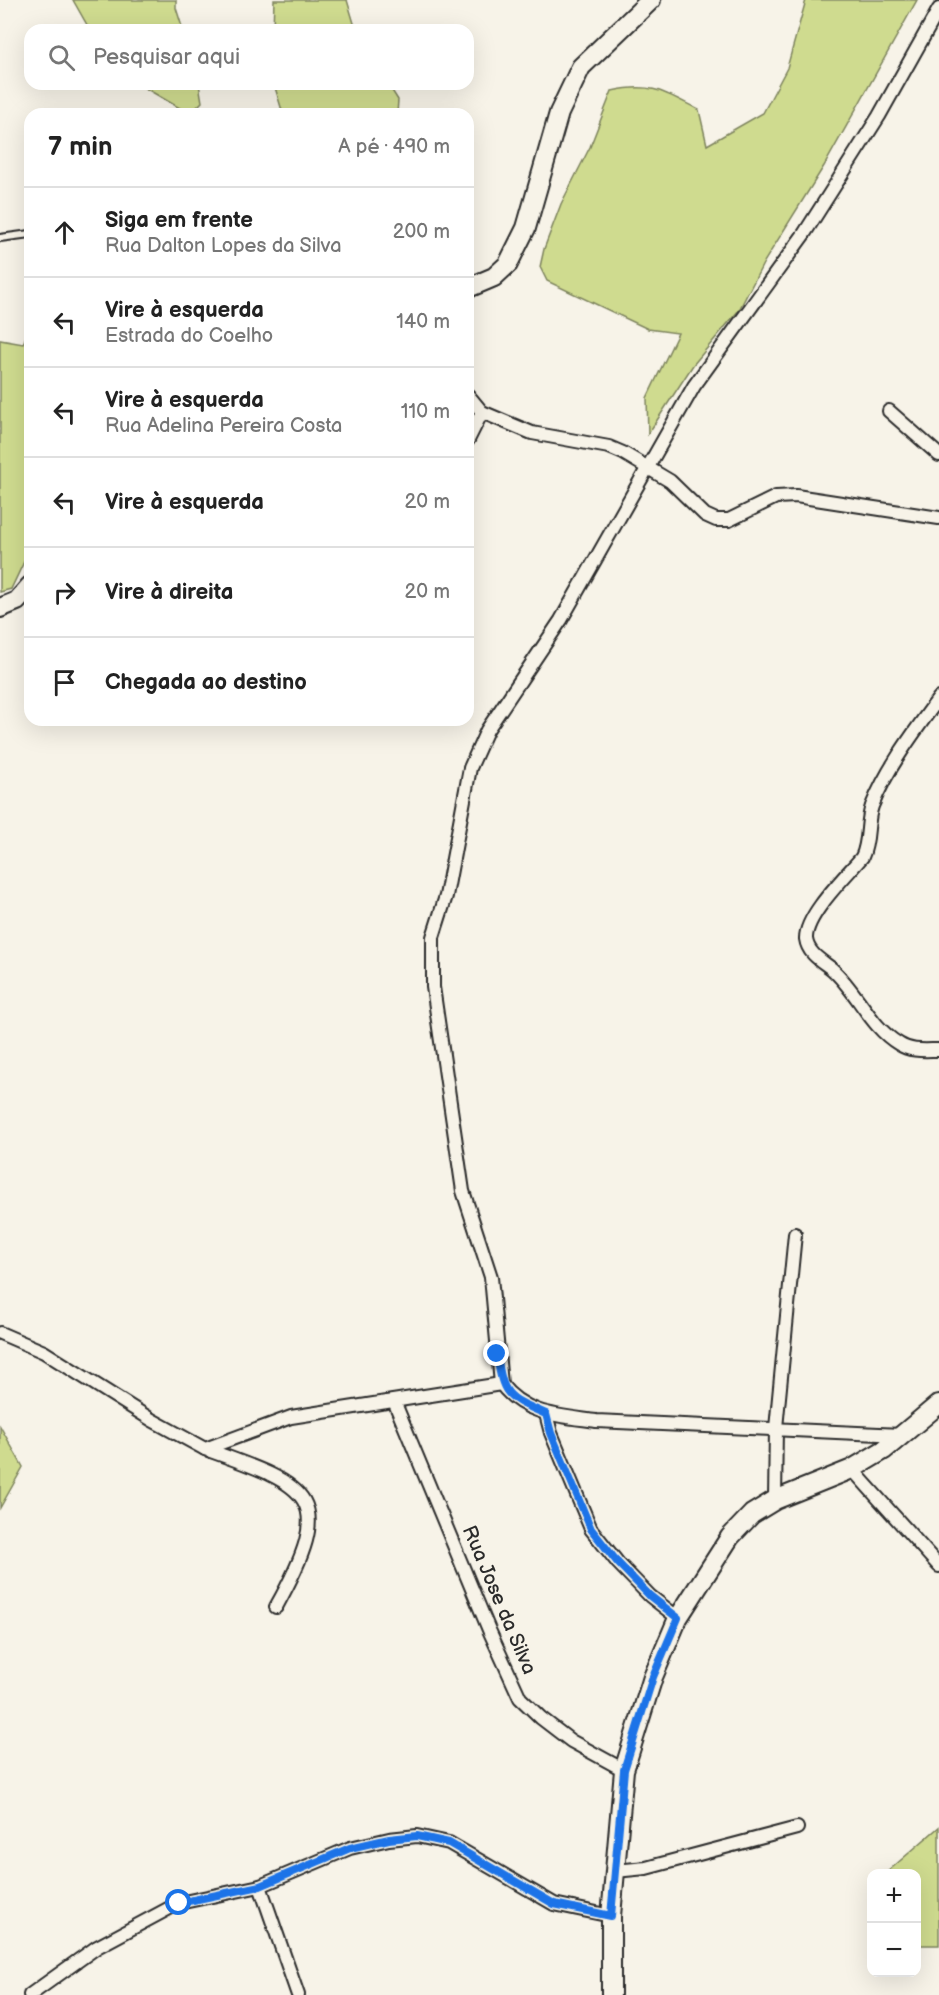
<!DOCTYPE html>
<html lang="pt">
<head>
<meta charset="utf-8">
<style>
  :root { --surface:#fff; --page:#f6f6f6; --text:#222; --muted:#767676; --line:#e0e0e0 }
  body { margin:0; font-family:"Balsamiq Sans",sans-serif; background:var(--page); color:var(--text) }
  .controls { position:absolute; right:18px; bottom:18px; display:grid; overflow:hidden; border-radius:12px; box-shadow:0 6px 24px #0002 }
  .controls button { width:54px; height:54px; display:grid; place-items:center; padding:0; border:0; border-bottom:2px solid var(--line); background:var(--surface); color:var(--text); font:30px sans-serif }
  .stop { position:absolute; width:18px; height:18px; margin:-14px; border:4px solid #1a73e8; border-radius:50%; background:#fff }
  .stop.end { background:#1a73e8; border-color:#fff; box-shadow:0 2px 6px #0008 }
  .list { margin:0; padding:0; list-style:none }
  h2 { display:flex; justify-content:space-between; align-items:center; height:78px; margin:0; padding:0 24px; font-size:26px }
  h2 small { font-size:20px; font-weight:400; color:var(--muted) }
  .list li { display:grid; grid-template-columns:39px 1fr auto; gap:18px; align-items:center; box-sizing:border-box; height:90px; padding:0 24px; border-top:2px solid var(--line) }
  .list b { display:block; font-size:22px; white-space:nowrap }
  .list p { margin:0; font-size:20px; white-space:nowrap; color:var(--muted) }
  .list em { font-size:20px; font-style:normal; color:var(--muted) }
  .icon { flex:none; width:33px; height:33px; fill:none; stroke:currentColor; stroke-width:2; stroke-linecap:round; stroke-linejoin:round }
  .map { position:relative; flex:none; width:939px; height:1995px; overflow:hidden }
  .search { position:absolute; background:var(--surface); box-shadow:0 6px 24px #0002; left:24px; top:24px; width:450px; height:66px; display:flex; align-items:center; gap:15px; box-sizing:border-box; padding:0 21px; border-radius:18px; color:var(--muted); font-size:22px }
  .panel { position:absolute; background:var(--surface); box-shadow:0 6px 24px #0002; left:24px; top:108px; width:450px; height:618px; border-radius:18px }
  .map>svg:first-child { display:block }
</style>
</head>
<body>
<div class="map">
<svg width="939" height="1995" viewBox="0 0 939 1995">
  <rect width="100%" height="100%" fill="#f7f3e8"/>
  <filter id="ink" filterUnits="userSpaceOnUse"><feTurbulence type="fractalNoise" baseFrequency=".0167" numOctaves="2"/><feDisplacementMap in="SourceGraphic" scale="12" xChannelSelector="R" yChannelSelector="G"/><feConvolveMatrix kernelMatrix="1 2 1 2 8 2 1 2 1" color-interpolation-filters="sRGB"/></filter>
  <g filter="url(#ink)">
    <!-- green -->
    <g fill="#cfdb8f" stroke="#7d835d" stroke-width="1.5">
      <path d="M73,0H176V8L183,30H90Z"/>
      <path d="M274,0H347L356,30H273Z"/>
      <path d="M806,0H917L824,166L764,262L739,310L693,365L648,434L647,398L678,333L648,329L547,281L540,267L544,249L561,204L590,147L612,91C653,82 664,92 699,110L707,145L763,113L787,68Z"/>
      <path d="M138,84H199L202,102L190,114Z"/>
      <path d="M274,84H388L398,100L397,114H283Z"/>
      <path d="M30,326V549L11,589L0,592V340L23,344Z"/>
      <path d="M0,1426L23,1467L0,1508Z"/>
      <path d="M939,1827V1945H917L916,1874L886,1873Z"/>
    </g>
    <g fill="none" stroke-linecap="round" stroke-linejoin="round">
      <!-- lane casing -->
      <g stroke="#2b2b2b" stroke-width="10">
        <path id="lane" d="M0,238L30,234"/>
      </g>
      <!-- street casing -->
      <g stroke="#2b2b2b" stroke-width="16">
        <g id="street">
          <path d="M468,395L482,412L532,433L609,447L623,453L670,481L705,515L716,520H729L776,497L796,496L939,518"/>
          <path d="M889,411L939,455"/>
          <path d="M468,440L482,412"/>
          <path d="M939,698C915,731 887,768 872,806C866,823 870,840 862,857C847,875 805,915 806,939C808,954 822,961 832,969C857,991 870,1027 899,1044C911,1052 925,1050 939,1050"/>
          <path d="M0,1333L44,1352L152,1420L205,1449L291,1417L501,1384"/>
          <path d="M394,1401L489,1630L520,1698L541,1718L571,1741L624,1770"/>
          <path d="M546,1414L551,1433L591,1529L618,1563L650,1596L678,1618"/>
          <path d="M901,1435L596,1421C560,1416 524,1415 501,1384L491,1277L463,1191L433,987V937L446,896L470,768L487,730L561,620L694,386L804,234L879,116L939,9"/>
          <path d="M205,1449C313,1487 337,1497 276,1607"/>
          <path d="M852,1469L939,1566"/>
          <path d="M775,1500L776,1428L795,1234"/>
          <path d="M615,1871L646,1868L797,1828"/>
          <path d="M260,1886L298,1995"/>
          <path d="M30,1995L97,1947L179,1903L260,1886L350,1848L389,1839L417,1836L449,1843L554,1904L611,1916"/>
        </g>
      </g>
      <!-- secondary casing -->
      <g stroke="#2b2b2b" stroke-width="22">
        <g id="secondary">
          <path d="M468,288L494,277L508,264L526,228L559,113L581,67L651,0"/>
          <path d="M0,608L17,601L30,586"/>
          <path d="M611,1995V1916L624,1770L653,1677L678,1618L730,1537L752,1514L775,1500L852,1469L884,1450L939,1404"/>
        </g>
      </g>
      <!-- lane -->
      <use href="#lane" stroke="#f7f3e8" stroke-width="6"/>
      <!-- street -->
      <use href="#street" stroke="#f7f3e8" stroke-width="12"/>
      <!-- secondary -->
      <use href="#secondary" stroke="#f7f3e8" stroke-width="18"/>
    </g>
  </g>
  <g fill="none" stroke-linecap="round" stroke-linejoin="round" filter="url(#ink)">
    <!-- route -->
    <path stroke="#1a73e8" stroke-width="8" d="M179,1903L260,1886L350,1848L389,1839L417,1836L449,1843L554,1904L611,1916L624,1770L653,1677L678,1618L650,1596L618,1563L591,1529L551,1433L546,1414C507,1397 503,1397 497,1354"/>
  </g>
  <g text-anchor="middle" dominant-baseline="central" stroke-width="5" stroke-linejoin="round" paint-order="stroke">
    <!-- street labels -->
    <g font-size="20" fill="#2b2b2b" stroke="#f7f3e8">
      <text transform="translate(499 1600) rotate(67)">Rua Jose da Silva</text>
    </g>
  </g>
</svg>
<div class="controls">
<button>+</button>
<button>−</button>
</div>
<div class="stop" style="left:179px;top:1903px"></div>
<div class="stop end" style="left:497px;top:1354px"></div>
<div class="search"><svg class="icon" aria-label="search" viewBox="0 0 24 24"><circle cx="10" cy="10" r="6"/><path d="M15 15l6 6"/></svg>Pesquisar aqui</div>
<section class="panel">
<h2>7 min<small>A pé · 490 m</small></h2>
<ul class="list">
<li><svg class="icon" aria-label="ahead" viewBox="0 0 24 24"><path d="M12 20V5M6 11l6-6 6 6"/></svg><div><b>Siga em frente</b><p>Rua Dalton Lopes da Silva</p></div><em>200 m</em></li>
<li><svg class="icon" aria-label="left" viewBox="0 0 24 24"><path d="M17 20v-9H6M10 6l-5 5 5 5"/></svg><div><b>Vire à esquerda</b><p>Estrada do Coelho</p></div><em>140 m</em></li>
<li><svg class="icon" aria-label="left" viewBox="0 0 24 24"><path d="M17 20v-9H6M10 6l-5 5 5 5"/></svg><div><b>Vire à esquerda</b><p>Rua Adelina Pereira Costa</p></div><em>110 m</em></li>
<li><svg class="icon" aria-label="left" viewBox="0 0 24 24"><path d="M17 20v-9H6M10 6l-5 5 5 5"/></svg><div><b>Vire à esquerda</b></div><em>20 m</em></li>
<li><svg class="icon" aria-label="right" viewBox="0 0 24 24"><path d="M7 20v-9h11M14 6l5 5-5 5"/></svg><div><b>Vire à direita</b></div><em>20 m</em></li>
<li><svg class="icon" aria-label="arrive" viewBox="0 0 24 24"><path d="M6 21V4h12l-3 4 3 4H6"/></svg><div><b>Chegada ao destino</b></div></li>
</ul>
</section>
</div>
</body>
</html>
